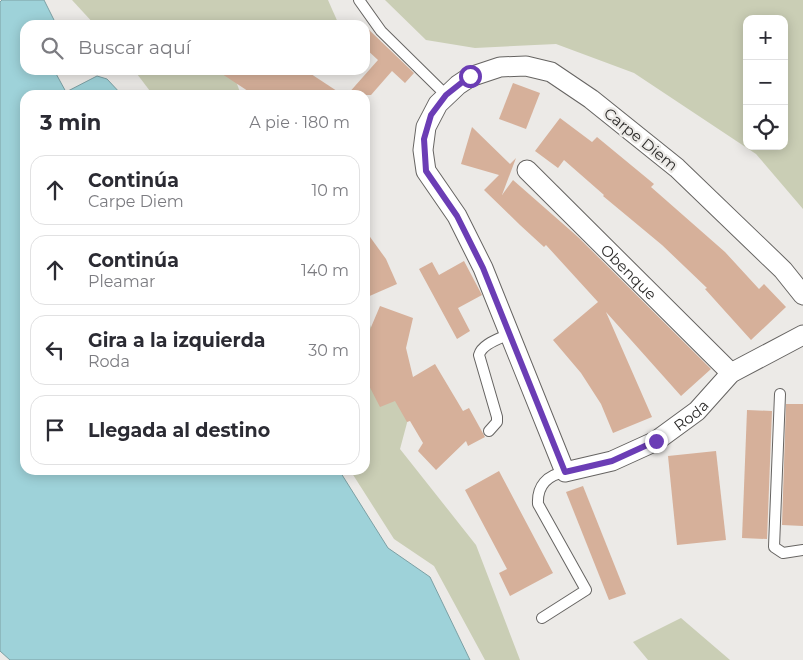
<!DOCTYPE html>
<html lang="es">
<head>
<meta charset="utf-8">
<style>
  :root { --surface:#fff; --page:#f7f7f7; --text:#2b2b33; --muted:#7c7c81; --line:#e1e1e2 }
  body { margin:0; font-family:Montserrat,sans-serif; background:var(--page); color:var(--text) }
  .controls { position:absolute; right:15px; top:15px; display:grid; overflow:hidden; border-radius:10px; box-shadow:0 2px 12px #0003 }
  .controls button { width:45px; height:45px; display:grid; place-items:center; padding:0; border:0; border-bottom:1px solid var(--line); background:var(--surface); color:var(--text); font:25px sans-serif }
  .stop { position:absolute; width:15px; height:15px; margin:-11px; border:4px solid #6b3db5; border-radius:50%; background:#fff }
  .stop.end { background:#6b3db5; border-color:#fff; box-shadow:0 1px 5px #0008 }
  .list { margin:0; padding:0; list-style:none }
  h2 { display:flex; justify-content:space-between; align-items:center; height:65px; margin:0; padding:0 20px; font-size:21px }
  h2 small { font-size:16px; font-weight:400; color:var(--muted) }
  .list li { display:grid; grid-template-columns:32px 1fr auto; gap:15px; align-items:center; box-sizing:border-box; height:70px; margin:0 10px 10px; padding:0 10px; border:1px solid var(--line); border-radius:15px }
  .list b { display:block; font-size:19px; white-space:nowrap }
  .list p { margin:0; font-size:16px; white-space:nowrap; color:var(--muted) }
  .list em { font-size:16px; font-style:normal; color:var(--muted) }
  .icon { flex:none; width:28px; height:28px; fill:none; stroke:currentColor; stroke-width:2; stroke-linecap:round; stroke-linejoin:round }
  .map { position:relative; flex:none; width:803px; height:660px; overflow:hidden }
  .search { position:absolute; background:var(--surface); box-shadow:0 2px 12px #0003; left:20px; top:20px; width:350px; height:55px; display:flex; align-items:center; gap:12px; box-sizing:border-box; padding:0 18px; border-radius:15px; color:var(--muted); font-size:19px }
  .panel { position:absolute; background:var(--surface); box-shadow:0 2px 12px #0003; left:20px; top:90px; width:350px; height:385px; border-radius:15px }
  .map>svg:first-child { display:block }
</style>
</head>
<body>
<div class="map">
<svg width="803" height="660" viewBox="0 0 803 660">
  <rect width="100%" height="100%" fill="#eceae7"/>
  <!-- green -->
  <g fill="#caceb5" fill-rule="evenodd">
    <path d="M72,0H328L339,25H95Z"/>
    <path d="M385,0H803V209L756,154L634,73L556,44L475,48L426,40ZM747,19H784V146H747Z"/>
    <path d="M134,70H232L241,95H153Z"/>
    <path d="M365,308L371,328L415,393L400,449L476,545L520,660H485L434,566L394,539L350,470H365Z"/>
    <path d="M681,618L730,660H648L633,642Z"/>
  </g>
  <!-- water -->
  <path fill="#9ed2d9" stroke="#7ca0a4" d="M2,0H44L55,22L50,25H25V70H54L66,92L97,76L107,79L122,95H25V470H339L388,548L430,577L470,660H10L0,651V2Z"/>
  <!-- building -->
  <g fill="#d6b09a">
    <path d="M365,26L414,73L405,83L392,71L371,95H347L378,60L365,48Z"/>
    <path d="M216,70H305L343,95H254Z"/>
    <path d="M513,83L540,93L526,129L499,119Z"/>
    <path d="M560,118L592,142L597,137L654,184L651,187L725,252L759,289L764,284L786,307L751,340L705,289L707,288L662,245L603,196L604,195L564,160L558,168L535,151Z"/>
    <path d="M472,127L510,164L516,158L502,195L513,180L578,237L711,369L681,396L606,312L652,417L613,433L601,404L581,373L553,340L598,302L546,245L544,247L520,225L484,190L499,175L461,164Z"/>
    <path d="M365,230L386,259L397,284L365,298Z"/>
    <path d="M464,261L482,295L458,308L470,331L457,339L419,269L432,262L439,275Z"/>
    <path d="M380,306L413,318L406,348L413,377L435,364L463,411L469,408L485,437L468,446L466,441L436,470L418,451L423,443L410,421L407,422L395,401L380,407L365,378L366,339Z"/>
    <path d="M786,404H803V526L782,525Z"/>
    <path d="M747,410L772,411L767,539L742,538Z"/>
    <path d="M716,451L726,540L677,545L668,456Z"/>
    <path d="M499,471L553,573L510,596L499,573L507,569L465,490Z"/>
    <path d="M583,486L626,594L609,600L566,492Z"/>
  </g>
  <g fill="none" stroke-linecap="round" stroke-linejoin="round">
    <!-- service casing -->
    <g stroke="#666462" stroke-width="12">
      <g id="service">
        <path d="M359,0L381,31L446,95"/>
        <path d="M780,394L774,547L783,553L803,550"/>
        <path d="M489,431L497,422V417L479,355C482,344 499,339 509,334"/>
        <path d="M542,618L586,590L538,504C537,486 547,475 565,472"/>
      </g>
    </g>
    <!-- minor casing -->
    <g stroke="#666462" stroke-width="21">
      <g id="minor">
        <path id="s1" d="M527,170L731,373"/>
        <path id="s2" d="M803,295L783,270L677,168L591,99L551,72L526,66L500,67L470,77L458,85L438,104L426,127L423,150L426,171L457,216L483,268L565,472L612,461L656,441L697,411L731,373L803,335"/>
      </g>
    </g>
    <!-- service -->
    <use href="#service" stroke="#fff" stroke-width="10"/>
    <!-- minor -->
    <use href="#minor" stroke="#fff" stroke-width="19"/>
  </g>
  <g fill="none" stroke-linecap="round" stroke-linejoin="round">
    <!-- route -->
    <path stroke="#6b3db5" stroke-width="6" d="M470,76L446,95L431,115L424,139L426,171L457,216L483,268L565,472L612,461L656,441"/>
  </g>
  <g text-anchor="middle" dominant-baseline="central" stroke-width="4.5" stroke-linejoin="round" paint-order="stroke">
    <!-- street labels -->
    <g font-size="15" fill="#2c2b2a" stroke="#eceae7">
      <text transform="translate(641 139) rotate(39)">Carpe Diem</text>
      <text stroke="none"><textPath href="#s1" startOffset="144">Obenque</textPath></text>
      <text stroke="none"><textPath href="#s2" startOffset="1006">Roda</textPath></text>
    </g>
  </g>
</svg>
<div class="controls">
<button>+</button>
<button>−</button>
<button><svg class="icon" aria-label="locate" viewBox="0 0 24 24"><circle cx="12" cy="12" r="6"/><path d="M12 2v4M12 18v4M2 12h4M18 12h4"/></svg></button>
</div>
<div class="stop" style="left:470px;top:76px"></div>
<div class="stop end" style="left:656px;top:441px"></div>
<div class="search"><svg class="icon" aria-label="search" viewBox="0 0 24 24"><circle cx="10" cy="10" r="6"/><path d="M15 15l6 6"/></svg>Buscar aquí</div>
<section class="panel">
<h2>3 min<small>A pie · 180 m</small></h2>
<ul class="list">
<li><svg class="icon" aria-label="ahead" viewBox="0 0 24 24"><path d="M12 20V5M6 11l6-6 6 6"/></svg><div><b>Continúa</b><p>Carpe Diem</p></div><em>10 m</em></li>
<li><svg class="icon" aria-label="ahead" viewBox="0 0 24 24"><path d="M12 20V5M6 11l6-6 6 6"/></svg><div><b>Continúa</b><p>Pleamar</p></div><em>140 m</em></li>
<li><svg class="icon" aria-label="left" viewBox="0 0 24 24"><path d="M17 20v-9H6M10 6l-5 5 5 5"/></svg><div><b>Gira a la izquierda</b><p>Roda</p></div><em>30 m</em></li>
<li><svg class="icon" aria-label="arrive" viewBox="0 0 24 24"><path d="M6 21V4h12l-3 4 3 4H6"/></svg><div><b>Llegada al destino</b></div></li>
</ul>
</section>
</div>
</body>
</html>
